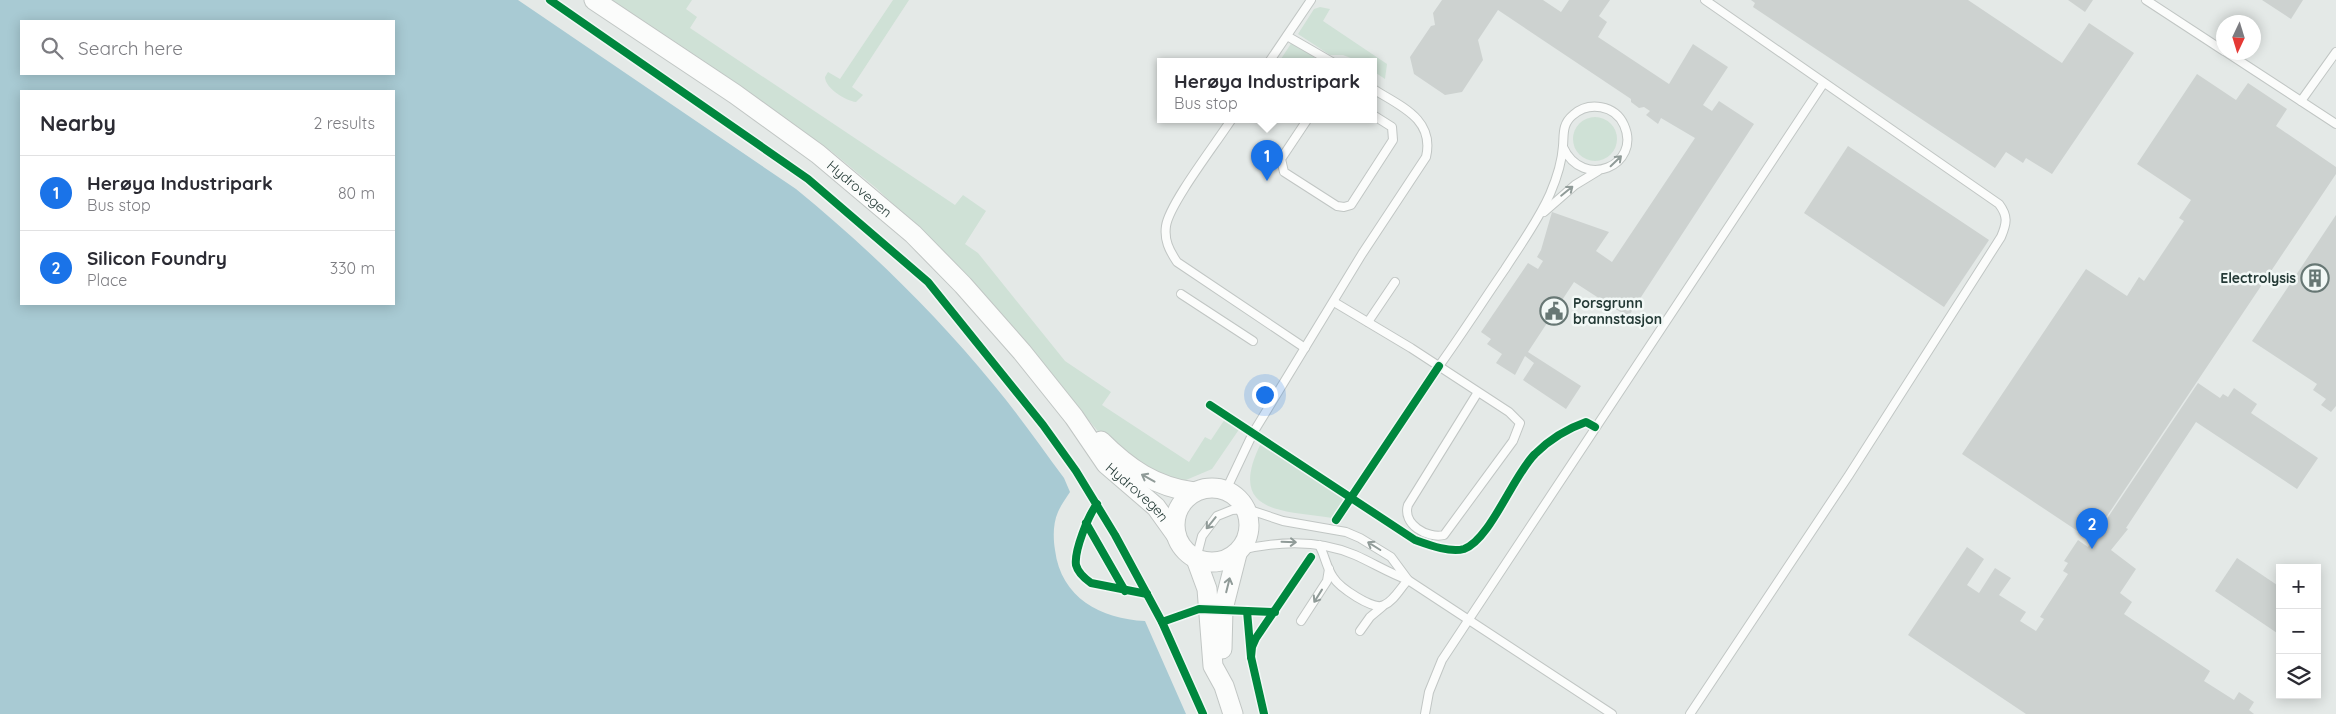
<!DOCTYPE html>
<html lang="en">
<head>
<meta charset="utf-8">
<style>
  :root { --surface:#fff; --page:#f7f7f7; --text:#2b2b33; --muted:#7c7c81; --line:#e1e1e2; --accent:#1a73e8 }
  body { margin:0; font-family:Quicksand,sans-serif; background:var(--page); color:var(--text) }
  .controls { position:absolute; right:15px; bottom:15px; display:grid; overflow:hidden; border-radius:0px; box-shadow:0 2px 12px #0003 }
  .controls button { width:45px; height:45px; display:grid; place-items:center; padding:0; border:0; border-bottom:1px solid var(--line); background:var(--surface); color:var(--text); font:25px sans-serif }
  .compass { position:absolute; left:2216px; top:15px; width:45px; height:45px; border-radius:50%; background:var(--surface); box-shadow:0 2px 12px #0003; rotate:184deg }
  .you { position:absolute; left:1264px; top:394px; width:18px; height:18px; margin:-12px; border:4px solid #fff; border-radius:50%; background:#1a73e8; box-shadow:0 0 0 8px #1a73e833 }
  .badge { display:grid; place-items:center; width:32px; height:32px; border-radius:50%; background:var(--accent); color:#fff; font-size:16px; font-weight:700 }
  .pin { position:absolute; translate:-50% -41px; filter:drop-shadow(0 1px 2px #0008) }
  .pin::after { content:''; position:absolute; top:26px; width:18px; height:15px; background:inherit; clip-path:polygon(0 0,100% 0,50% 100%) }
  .popup { position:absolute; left:1157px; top:58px; width:220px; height:65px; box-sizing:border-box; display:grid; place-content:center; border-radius:0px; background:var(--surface); filter:drop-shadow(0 1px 4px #0005); font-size:16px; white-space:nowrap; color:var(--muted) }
  .popup b { font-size:19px; color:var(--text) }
  .popup::after { content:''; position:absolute; left:50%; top:100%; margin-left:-10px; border:10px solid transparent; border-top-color:var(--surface) }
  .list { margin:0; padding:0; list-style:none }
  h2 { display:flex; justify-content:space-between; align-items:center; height:65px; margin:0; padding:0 20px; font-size:21px }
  h2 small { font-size:16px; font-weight:400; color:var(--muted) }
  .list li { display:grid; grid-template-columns:32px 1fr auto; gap:15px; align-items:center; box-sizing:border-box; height:75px; padding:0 20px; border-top:1px solid var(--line) }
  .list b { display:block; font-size:19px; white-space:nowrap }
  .list p { margin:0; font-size:16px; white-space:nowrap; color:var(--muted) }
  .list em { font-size:16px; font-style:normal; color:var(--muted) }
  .icon { flex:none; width:28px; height:28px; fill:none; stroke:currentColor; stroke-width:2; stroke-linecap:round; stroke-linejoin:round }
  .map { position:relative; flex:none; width:2336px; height:714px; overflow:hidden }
  .search { position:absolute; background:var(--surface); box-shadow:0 2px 12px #0003; left:20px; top:20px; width:375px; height:55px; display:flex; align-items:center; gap:12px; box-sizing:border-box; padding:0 18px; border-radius:0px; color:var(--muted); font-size:19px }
  .panel { position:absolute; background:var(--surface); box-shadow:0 2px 12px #0003; left:20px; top:90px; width:375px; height:215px; border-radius:0px }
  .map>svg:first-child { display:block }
</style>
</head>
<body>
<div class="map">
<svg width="2336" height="714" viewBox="0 0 2336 714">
  <rect width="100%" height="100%" fill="#e4e9e7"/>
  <!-- green -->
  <g fill="#cfe1d6">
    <path d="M612,0H692L686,9L697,17L690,28L955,205L963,195L986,211L965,244L978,253L1065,361L1111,392L1102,405L1189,462L1205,437L1211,440L1225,419L1240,428L1212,469L1186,480L1165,479L1101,435L994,305L941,249L876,188L831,151L758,99Z"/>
    <path d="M893,0H909L852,87L863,95L856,102C846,101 825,88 825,77L828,72L840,79Z"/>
    <path d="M1320,7L1330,9L1323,21L1387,64L1385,79L1373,71V62H1361L1343,55H1330L1298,34L1314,9Z"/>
    <path d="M1294,39L1314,55V60L1279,62Z"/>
    <circle cx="1595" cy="139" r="22"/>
    <path d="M1261,443L1342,496L1343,501L1332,518C1282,510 1226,514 1261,443Z"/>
  </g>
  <!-- water -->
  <path fill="#a8cad3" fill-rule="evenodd" d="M0,0H518L796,189C868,248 934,312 993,384C1018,414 1041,447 1064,478L1070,492C1066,498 1061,505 1058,512C1053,523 1053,538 1055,550C1061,598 1101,619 1145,621L1186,714H0ZM21,21H394V74H21ZM21,91H394V304H21Z"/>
  <!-- building -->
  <g fill="#cdd2d0">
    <path d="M1442,0H1543L1561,12L1569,0H1610L1599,16L1607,22L1598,37L1669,84L1693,44L1728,67L1703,105L1712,111L1719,101L1754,124L1628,317L1574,282L1528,352L1581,386L1566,409L1523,380L1534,363L1525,356L1515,375L1496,363L1502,354L1487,344L1491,339L1481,332L1528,263L1538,269L1543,261L1537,257L1541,250L1552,212L1609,232L1596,251L1612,262L1695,138L1661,118L1658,124L1646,115L1650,111L1644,107L1639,108L1631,102V99L1498,10L1478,40L1483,60L1462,92L1445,95L1414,74L1410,57L1431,26L1435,25L1433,13Z"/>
    <path d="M1751,0H1968L2062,63L2089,23L2134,53L2052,174L2026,158L2023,163L2006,152L1995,168L1753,7L1755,3Z"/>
    <path d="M2068,0H2093L2085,12Z"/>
    <path d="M2262,0H2303L2291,19Z"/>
    <path d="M2197,74L2236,100L2248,83L2287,109L2276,126L2336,167V174L2091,540L1962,454L2086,269L2127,296L2139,277L2144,281L2184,221L2179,218L2191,200L2137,164Z"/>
    <path d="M1848,146L1989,240L1944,307L1804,213Z"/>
    <path d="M2336,215V406L2331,412L2321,405L2326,399L2313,390L2317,384L2252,341Z"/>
    <path d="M2198,383L2220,398L2223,394L2228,397L2234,388L2257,404L2251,413L2318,458L2297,489L2196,422L2126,528L2128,529L2111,550L2136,569L2120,593L2132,602L2124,614L2210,671L2204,681L2234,700L2239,692L2254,702L2249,710L2254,714H2026L1908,635L1967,547L1984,559L1967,585L1979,593L1995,568L2011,578L1999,595L2026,612L2020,621L2036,631L2044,619L2040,617L2068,574L2063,571L2068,563L2064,561L2078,540L2088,547Z"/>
    <path d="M2237,558L2280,587V635L2215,591Z"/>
  </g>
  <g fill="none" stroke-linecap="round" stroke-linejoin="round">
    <!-- service casing -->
    <g stroke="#c1c6c4" stroke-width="10">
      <g id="service">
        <path d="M2146,0L2224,51"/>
        <path d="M1287,36L1332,62"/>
        <path d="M2226,52L2336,124"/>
        <path d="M1269,62L1311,0"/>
        <path d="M2301,101L2336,52"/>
        <path d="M1231,120C1217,142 1169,204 1166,226C1164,240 1169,250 1177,262L1305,348"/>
        <path d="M1307,120L1281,159L1284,172L1337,206L1344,207L1351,205L1393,140L1392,127L1373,115"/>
        <path d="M1544,212L1575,185L1598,171"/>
        <path d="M1181,294L1253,341"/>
        <path d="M1334,302L1411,348L1509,412L1520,423L1513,441L1444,535C1427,539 1402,524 1408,505L1478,392"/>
        <path d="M1368,322L1395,282"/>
        <path d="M1439,366C1462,334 1483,301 1505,269C1521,244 1538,221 1550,194C1556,180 1562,161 1563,146C1564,134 1562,124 1573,115C1589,101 1615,105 1624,125C1642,165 1583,191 1563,147"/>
        <path d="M1226,490L1253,433L1362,254L1426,157C1435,119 1400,106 1373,89"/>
        <path d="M1319,545C1325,555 1326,567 1333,577C1339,587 1373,611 1384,605C1394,601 1401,587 1408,580"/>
        <path d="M1241,550C1279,541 1318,539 1355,555C1373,563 1389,573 1408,580L1612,714"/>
        <path d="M1196,559L1202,536L1217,516L1232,510L1247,509L1283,521L1346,532L1360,538L1391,557L1408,580"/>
        <path d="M1301,621L1327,581L1329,569"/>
        <path d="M1360,631L1370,617L1382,607"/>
        <path d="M1425,714L1429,692L1442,660L1823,84"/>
        <path d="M1690,714L1849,475L2001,237C2007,223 2008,216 1999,204L1705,0"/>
      </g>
    </g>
    <!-- tertiary casing -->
    <g stroke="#c1c6c4" stroke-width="21">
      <g id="tertiary">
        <path id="s1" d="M594,0L735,94L818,154L913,234L963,285L1022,352L1074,417L1106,464L1156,507L1176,535"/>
        <path d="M1101,441C1128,468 1155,487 1194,492"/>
        <circle cx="1212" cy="525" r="37"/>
        <path d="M1196,559L1207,589L1213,666L1224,686L1233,714"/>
        <path d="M1222,649L1223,609L1237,554"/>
      </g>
    </g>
    <!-- service -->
    <use href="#service" stroke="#fbfcfb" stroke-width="8"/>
    <!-- tertiary -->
    <use href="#tertiary" stroke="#fbfcfb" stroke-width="19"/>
    <!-- cycleway casing -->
    <g stroke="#f2f8f6" stroke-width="11">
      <g id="cycleway">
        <path d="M550,0L808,179L928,282L1043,425L1076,471L1115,535L1162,622L1203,714"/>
        <path d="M1210,405L1415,540C1429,545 1450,553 1464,549C1490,540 1514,474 1535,454C1550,439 1566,429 1586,422L1595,427"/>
        <path d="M1097,504C1088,516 1074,551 1076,565C1078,573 1084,578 1091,583L1147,594"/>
        <path d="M1336,520L1439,366"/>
        <path d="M1086,523L1125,591"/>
        <path d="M1247,611L1251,657L1264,714"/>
        <path d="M1162,622L1199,609L1275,612"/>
        <path d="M1251,657L1252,647L1256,638L1311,557"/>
      </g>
    </g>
    <!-- cycleway -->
    <use href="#cycleway" stroke="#00873e" stroke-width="8"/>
  </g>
  <!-- one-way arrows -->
  <defs><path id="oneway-shaft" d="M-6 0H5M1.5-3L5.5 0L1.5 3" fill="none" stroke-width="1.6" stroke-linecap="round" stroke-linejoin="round" transform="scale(1.25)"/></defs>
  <g stroke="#909b98">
    <use href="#oneway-shaft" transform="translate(1616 161) rotate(-44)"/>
    <use href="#oneway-shaft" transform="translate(1567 191) rotate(-39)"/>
    <use href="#oneway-shaft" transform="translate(1148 478) rotate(-151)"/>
    <use href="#oneway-shaft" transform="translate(1211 523) rotate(129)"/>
    <use href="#oneway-shaft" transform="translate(1289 542) rotate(2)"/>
    <use href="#oneway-shaft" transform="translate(1374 546) rotate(-148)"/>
    <use href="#oneway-shaft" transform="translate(1228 585) rotate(-76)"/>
    <use href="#oneway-shaft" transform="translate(1318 596) rotate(122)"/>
  </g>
  <!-- icons -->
  <defs>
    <g id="building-ring" transform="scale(1.4375)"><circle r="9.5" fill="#f2f8f6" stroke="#677774" stroke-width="1.5"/><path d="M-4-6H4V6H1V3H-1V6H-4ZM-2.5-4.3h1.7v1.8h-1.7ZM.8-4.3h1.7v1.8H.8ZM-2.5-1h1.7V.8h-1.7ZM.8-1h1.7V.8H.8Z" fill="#677774"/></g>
    <g id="civic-ring" transform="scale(1.4375)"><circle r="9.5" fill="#f2f8f6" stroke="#677774" stroke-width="1.5"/><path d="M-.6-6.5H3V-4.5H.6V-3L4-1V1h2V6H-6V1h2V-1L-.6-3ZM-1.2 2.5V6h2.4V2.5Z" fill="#677774"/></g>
  </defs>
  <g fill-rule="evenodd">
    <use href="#building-ring" x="2315" y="278"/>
    <use href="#civic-ring" x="1554" y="311"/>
  </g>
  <g text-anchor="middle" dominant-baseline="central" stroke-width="5" stroke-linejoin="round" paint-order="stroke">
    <!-- street labels -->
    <g font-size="14" fill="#243a36" stroke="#f2f8f6">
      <text stroke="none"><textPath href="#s1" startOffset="326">Hydrovegen</textPath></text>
      <text stroke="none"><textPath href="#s1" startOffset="739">Hydrovegen</textPath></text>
    </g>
    <!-- poi labels -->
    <g font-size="14" font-weight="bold" fill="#243a36" stroke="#f2f8f6" text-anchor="end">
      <text x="2296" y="278">Electrolysis</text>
      <text x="1573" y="303" text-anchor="start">Porsgrunn<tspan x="1573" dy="16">brannstasjon</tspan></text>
    </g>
  </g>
</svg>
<div class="controls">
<button>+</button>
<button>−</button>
<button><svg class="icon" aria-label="layers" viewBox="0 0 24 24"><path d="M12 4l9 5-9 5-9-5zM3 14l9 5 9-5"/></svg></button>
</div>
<svg class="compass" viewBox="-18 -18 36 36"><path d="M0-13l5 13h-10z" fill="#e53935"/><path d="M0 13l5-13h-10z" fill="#7c7c81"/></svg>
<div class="you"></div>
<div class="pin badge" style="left:1267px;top:181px">1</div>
<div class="popup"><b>Herøya Industripark</b>Bus stop</div>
<div class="pin badge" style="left:2092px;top:549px">2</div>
<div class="search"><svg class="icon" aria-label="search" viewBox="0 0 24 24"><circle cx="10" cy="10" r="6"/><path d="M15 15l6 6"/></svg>Search here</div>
<section class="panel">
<h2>Nearby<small>2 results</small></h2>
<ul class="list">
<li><span class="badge">1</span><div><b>Herøya Industripark</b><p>Bus stop</p></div><em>80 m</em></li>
<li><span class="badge">2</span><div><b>Silicon Foundry</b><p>Place</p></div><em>330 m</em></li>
</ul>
</section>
</div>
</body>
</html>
